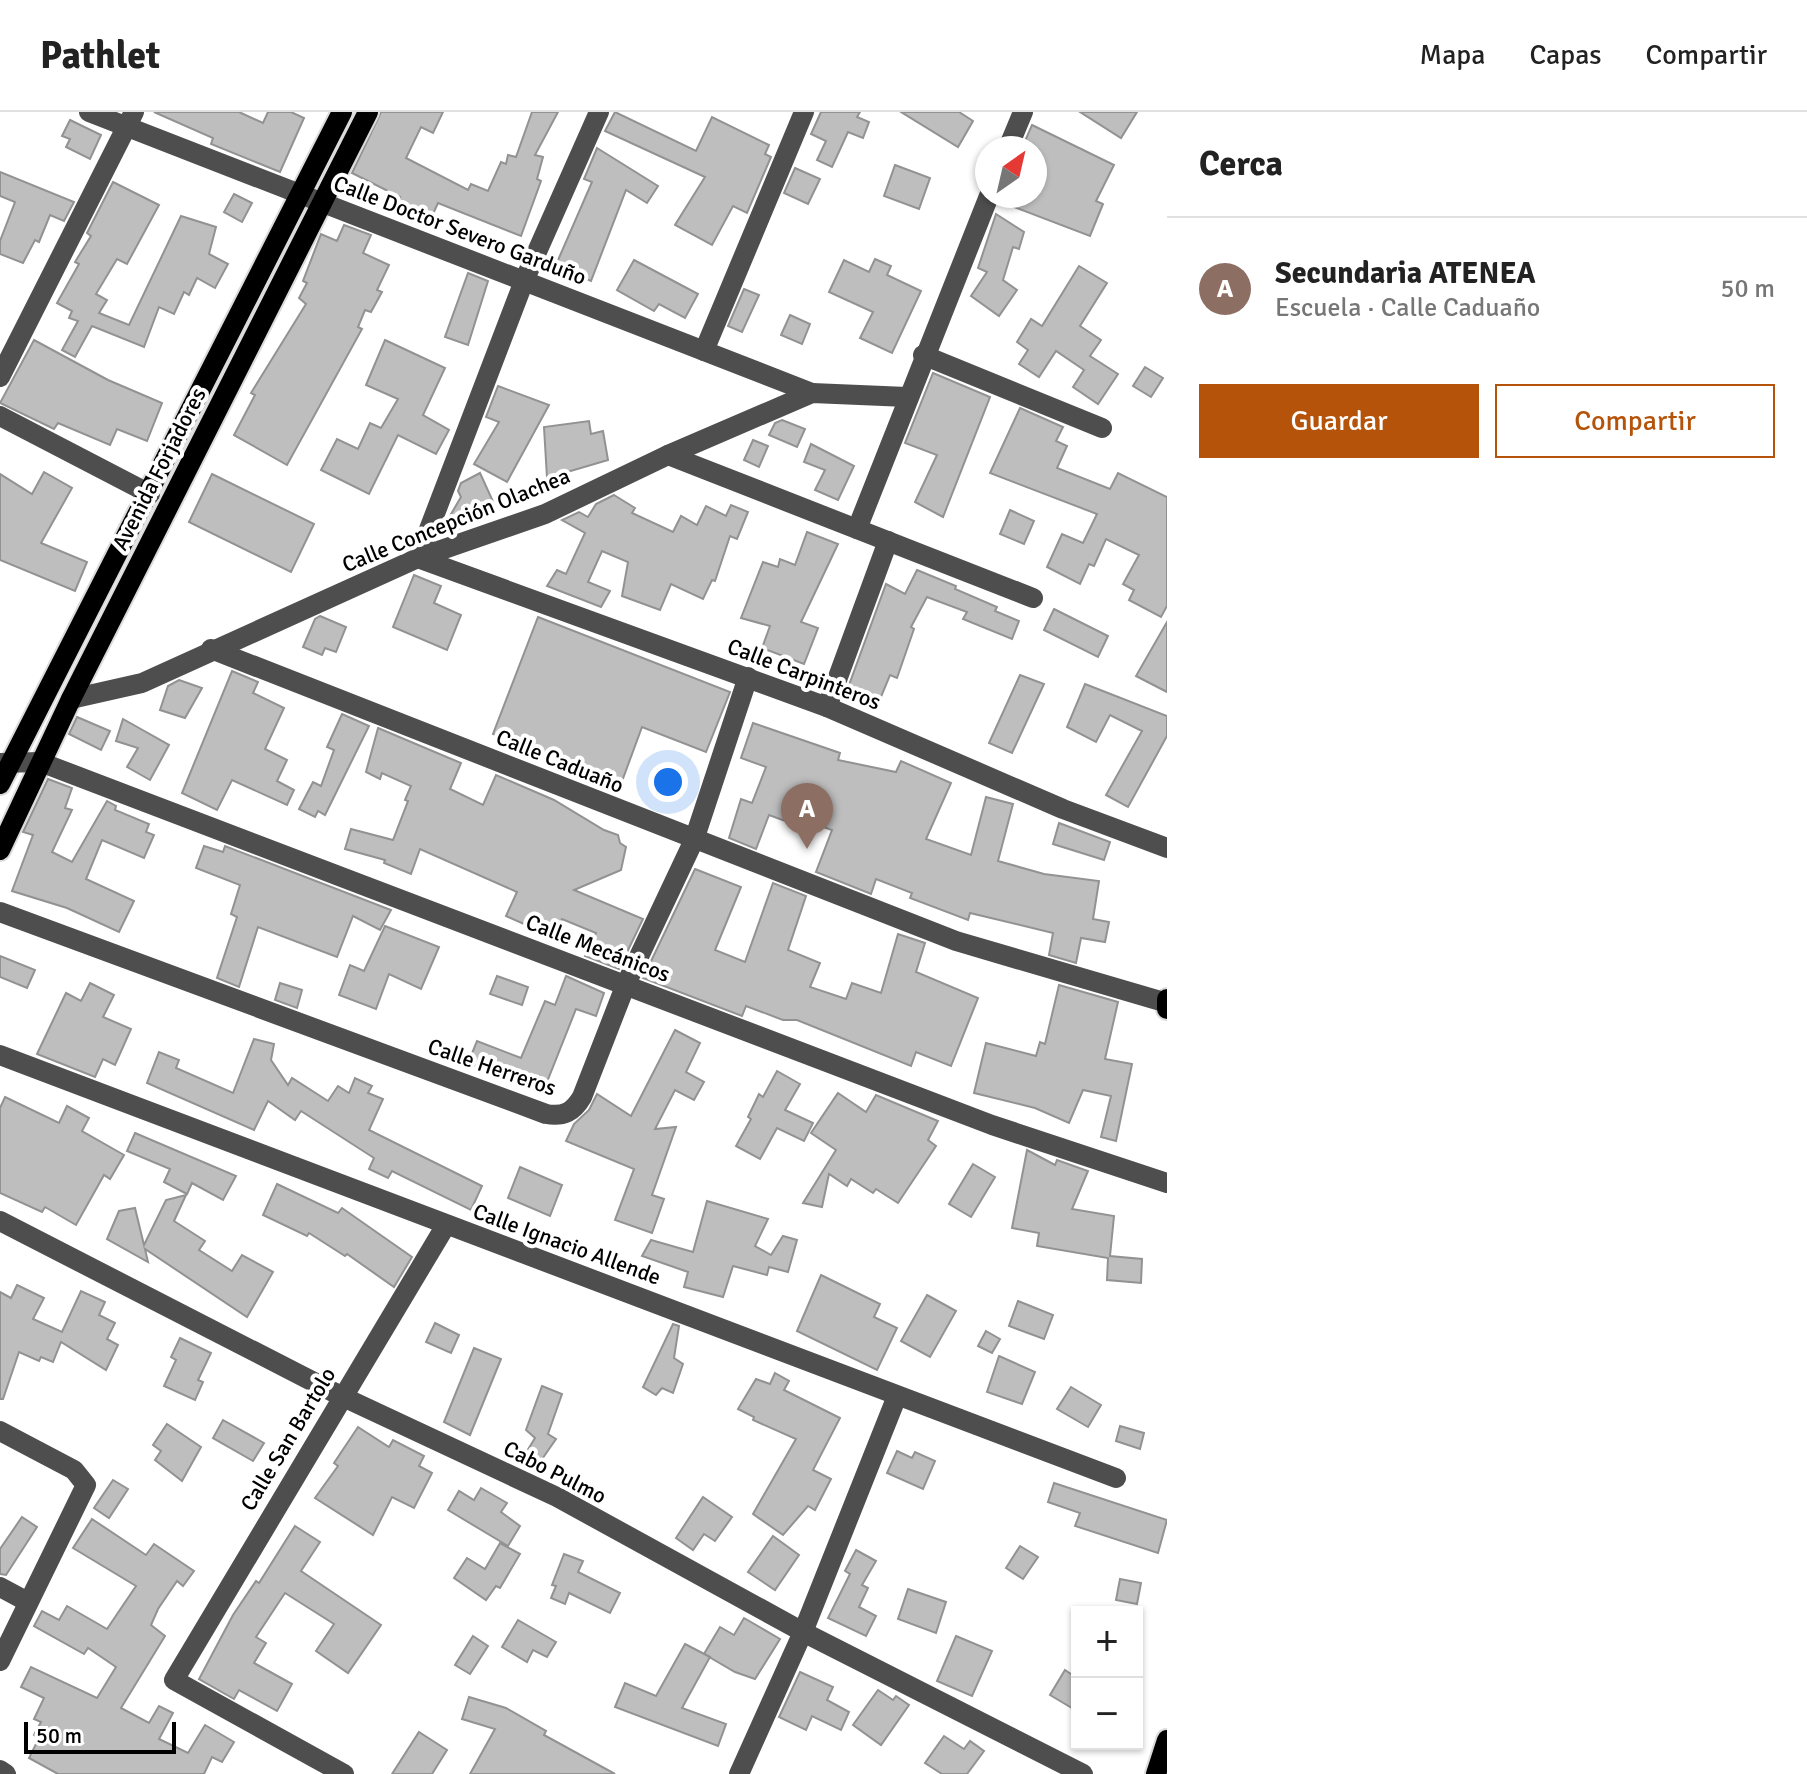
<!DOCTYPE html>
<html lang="es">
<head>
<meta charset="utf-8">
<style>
  :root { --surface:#fff; --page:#f6f6f6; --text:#222; --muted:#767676; --line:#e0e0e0; --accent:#b45309 }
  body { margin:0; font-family:Signika,sans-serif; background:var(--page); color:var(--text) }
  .controls { position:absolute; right:24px; bottom:24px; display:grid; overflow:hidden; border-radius:0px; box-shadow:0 2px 6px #0004 }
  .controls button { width:72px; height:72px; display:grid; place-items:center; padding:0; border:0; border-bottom:2px solid var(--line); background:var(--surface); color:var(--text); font:40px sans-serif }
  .compass { position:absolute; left:975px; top:24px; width:72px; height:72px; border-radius:50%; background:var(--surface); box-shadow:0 2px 6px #0004; rotate:34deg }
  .scale { position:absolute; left:24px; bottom:20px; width:152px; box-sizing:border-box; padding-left:8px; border:4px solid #000; border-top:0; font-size:22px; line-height:28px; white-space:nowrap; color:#000; -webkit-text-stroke:6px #fff; paint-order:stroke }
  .you { position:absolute; left:668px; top:670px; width:28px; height:28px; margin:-20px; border:6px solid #fff; border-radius:50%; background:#1a73e8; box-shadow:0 0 0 12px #1a73e833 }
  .badge { display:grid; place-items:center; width:52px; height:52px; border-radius:50%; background:var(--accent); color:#fff; font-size:26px; font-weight:700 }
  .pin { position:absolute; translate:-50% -66px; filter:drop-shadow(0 2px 4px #0008) }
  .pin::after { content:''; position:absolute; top:42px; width:28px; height:24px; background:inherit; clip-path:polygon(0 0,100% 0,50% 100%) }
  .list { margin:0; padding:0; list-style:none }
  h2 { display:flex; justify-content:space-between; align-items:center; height:104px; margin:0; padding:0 32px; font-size:34px }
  h2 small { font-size:26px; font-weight:400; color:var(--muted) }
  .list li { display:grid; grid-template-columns:52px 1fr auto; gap:24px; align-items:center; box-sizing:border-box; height:144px; padding:0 32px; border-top:2px solid var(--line) }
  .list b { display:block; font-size:30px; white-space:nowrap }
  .list p { margin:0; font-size:26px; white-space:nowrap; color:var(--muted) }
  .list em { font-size:26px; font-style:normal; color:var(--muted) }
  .actions { display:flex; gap:16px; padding:24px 32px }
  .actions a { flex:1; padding:18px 0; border:2px solid var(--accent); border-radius:0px; text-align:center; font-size:28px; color:var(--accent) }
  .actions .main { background:var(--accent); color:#fff }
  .map { position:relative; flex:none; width:1167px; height:1662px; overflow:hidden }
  header { display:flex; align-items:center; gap:48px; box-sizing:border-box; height:112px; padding:0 40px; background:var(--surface); border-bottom:2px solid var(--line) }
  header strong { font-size:38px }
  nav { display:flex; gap:44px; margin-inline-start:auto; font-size:28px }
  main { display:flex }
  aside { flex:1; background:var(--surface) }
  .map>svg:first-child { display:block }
</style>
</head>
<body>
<header>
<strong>Pathlet</strong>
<nav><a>Mapa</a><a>Capas</a><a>Compartir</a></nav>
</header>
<main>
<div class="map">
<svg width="1167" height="1662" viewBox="0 0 1167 1662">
  <rect width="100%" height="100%" fill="#fff"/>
  <!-- building -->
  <g fill="#bebebe" stroke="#929292" stroke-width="2">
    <path d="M154,0H239L263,11L268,0H291L304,6L280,60L211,32L213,26Z"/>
    <path d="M381,0H443L433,21L421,15L406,46L468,78L471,72L488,79L501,50L506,52L508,43L516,45L532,0H558L535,43L543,45L537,67L541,69L521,124L438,91L428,113L394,98L400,85L352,61Z"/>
    <path d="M615,0L696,39L712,5L769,33L765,42L771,45L747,101L733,94L712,133L675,113L705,65L605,19Z"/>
    <path d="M821,0H860L857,5L869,10L863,26L848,20L832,55L817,48L826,29L811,22Z"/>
    <path d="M901,0H959L973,9L958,35Z"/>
    <path d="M1080,0H1137L1121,26Z"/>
    <path d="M70,8L101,23L90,47L66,35L70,27L62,24Z"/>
    <path d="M1032,13L1114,53L1096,89L1103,92L1090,124L1001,90L1002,84H1035V36H1022Z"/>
    <path d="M597,36L658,74L647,91L626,78L591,169L555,155L592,70L584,67Z"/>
    <path d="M895,53L930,66L919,97L884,84Z"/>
    <path d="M795,56L820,67L808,92L784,81Z"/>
    <path d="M0,60L74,90L64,109L50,103L39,130L35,128L23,151L0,142V129L15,90L0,84Z"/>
    <path d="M113,70L159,93L127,152L117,147L96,182L107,188L99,201L129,213L181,104L216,115L209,142L228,152L215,176L197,166L189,183L184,180L174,202L159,195L144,235L92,214L75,245L62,238L78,209L69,206L72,199L57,191L79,152L75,150L91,124L87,121Z"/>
    <path d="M234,82L252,91L242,110L224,100Z"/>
    <path d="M996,102L1024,120L1019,137L1013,135L1003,168L1017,178L999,204L971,184L987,160L978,156Z"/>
    <path d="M344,113L371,123L363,141L389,153L377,178L382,180L371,200L365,198L358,215L362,217L287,353L234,323L255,283L251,281L306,192L299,186L307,171L303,169L321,122L337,129Z"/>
    <path d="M875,147L891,154L887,163L921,179L892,241L860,226L873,200L829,180L844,148L869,160Z"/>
    <path d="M634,148L698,182L685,206L659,192L654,199L617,178Z"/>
    <path d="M1079,154L1107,171L1080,214L1101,228L1090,244L1118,262L1098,292L1073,275L1084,258L1056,239L1039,265L1019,252L1028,238L1017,230L1031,207L1042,214Z"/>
    <path d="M468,161L488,169L468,233L445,225Z"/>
    <path d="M744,177L759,183L742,220L728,214Z"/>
    <path d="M790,203L810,212L802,232L781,223Z"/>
    <path d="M34,228L108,268L162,291L147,329L117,317L110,333L58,311L54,317L0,291Z"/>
    <path d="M385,228L445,256L423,303L449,318L436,342L398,323L369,382L321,358L337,327L358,337L370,311L381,316L398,287L366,273Z"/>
    <path d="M1145,255L1163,266L1151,285L1133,274Z"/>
    <path d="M933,261L990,285L943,405L915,390L937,343L905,331Z"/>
    <path d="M498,274L549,293L507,370L474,352L499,310L486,305Z"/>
    <path d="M1020,296L1063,315L1056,329L1067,334L1057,356L1110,377L1118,361L1167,385V494L1161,505L1129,488L1134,478L1123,472L1139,443L1106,427L1094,454L1089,452L1080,472L1047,455L1062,422L1083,431L1097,402L990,361Z"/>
    <path d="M782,308L805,317L797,335L769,323L775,311Z"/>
    <path d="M589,309L591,322L603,319L608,348L547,366L544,315Z"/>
    <path d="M753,328L768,334L759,355L744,348Z"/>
    <path d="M811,332L854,354L838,388L815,378L825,358L804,350Z"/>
    <path d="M44,360L72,376L41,431L87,450L75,479L0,448V362L32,382Z"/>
    <path d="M480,361L496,396L453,420L444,414L461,385L458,379L461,371Z"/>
    <path d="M212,362L314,412L291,460L189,410Z"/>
    <path d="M614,383L635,396L632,401L673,420L681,404L697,413L706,394L726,404L731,393L748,400L737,427L730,424L715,469L712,468L703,487L671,472L660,498L622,484L628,450L602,439L588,470L610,479L601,495L547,474L557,458L566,462L585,421L562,408L579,400L588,405L596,392Z"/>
    <path d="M1010,398L1034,409L1024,432L1000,422Z"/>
    <path d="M807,420L838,432L801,510L818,516L804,552L762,536L770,514L741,506L763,450L778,455L780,447L795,453Z"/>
    <path d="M917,458L956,474L955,477L997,495L995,499L1019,509L1012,527L963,507L967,500L927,485L911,515L914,517L897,566L890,563L876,597L845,584L886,472L905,482Z"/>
    <path d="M414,463L441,474L434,491L461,503L447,538L393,515Z"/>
    <path d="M1054,497L1108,524L1098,545L1044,518Z"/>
    <path d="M320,504L346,515L336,540L325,536L322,543L303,535L315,507Z"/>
    <path d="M538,505L730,580L706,640L642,615L621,672L493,622Z"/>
    <path d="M1167,510V580L1136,564Z"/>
    <path d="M232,559L258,570L253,581L284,596L265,637L287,648L277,669L294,678L287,693L232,668L217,698L182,681Z"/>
    <path d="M1020,563L1044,572L1012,641L989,631Z"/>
    <path d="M179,568L202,576L185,606L160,598L168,574Z"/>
    <path d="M1085,572L1167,604V624L1128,695L1106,683L1142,619L1110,603L1096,630L1067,615Z"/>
    <path d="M342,602L369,614L325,703L318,699L315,705L299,697L313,670L321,674L334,638L327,635Z"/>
    <path d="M77,605L110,619L101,638L69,622Z"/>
    <path d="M123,607L169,633L150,668L127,655L138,636L116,629Z"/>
    <path d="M753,611L840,641L838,648L896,660L901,649L951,671L926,727L971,743L986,685L1013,692L998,749L1044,762L1099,769L1093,807L1109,810L1105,830L1081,826L1076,851L1049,843L1053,821L970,801L968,808L910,786L912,781L876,767L871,782L816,760L832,718L801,707L799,714L769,703L756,737L729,726L741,687L752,691L766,655L741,646Z"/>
    <path d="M378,616L461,651L450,677L483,693L496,663L554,688L604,718L618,723L620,731L626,735L621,758L574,778L643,807L619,857L585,844L596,821L562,807L553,825L506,804L517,780L420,737L411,762L384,751L385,748L345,737L351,717L393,728L408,689L405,688L411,674L382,661L380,667L366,660Z"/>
    <path d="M48,667L72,676L65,696L72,698L52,740L72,750L107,689L116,694L115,698L149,712L146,720L154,723L144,746L102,728L86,767L134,789L119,820L67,796L12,779L33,723L23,720Z"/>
    <path d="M1059,711L1110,730L1104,748L1053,732Z"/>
    <path d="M204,734L223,740L225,734L391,798L380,818L353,804L337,845L258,815L239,875L217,866L237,805L231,802L240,773L196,756Z"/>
    <path d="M695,757L741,775L715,838L745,850L773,771L806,784L788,838L820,851L810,875L846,887L852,871L881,881L898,822L925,831L916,860L978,886L951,954L916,940L911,954L797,908H783L746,894L742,904L643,866Z"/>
    <path d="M385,814L439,835L421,877L389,862L376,897L339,883L350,853L364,859Z"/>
    <path d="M0,844L35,858L27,876L0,865Z"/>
    <path d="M497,864L528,875L522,893L490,882Z"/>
    <path d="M566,864L604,881L596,904L576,897L543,980L468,951L477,929L521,946L545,889L555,893Z"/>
    <path d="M90,871L114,883L103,905L131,917L115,953L103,947L95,965L37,942L66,881L81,889Z"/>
    <path d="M280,871L302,878L297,896L275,888Z"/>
    <path d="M1059,873L1118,890L1105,947L1132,952L1116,1029L1101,1025L1111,984L1083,978L1069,1011L1035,996L974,981L986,931L1036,944L1040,930L1045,932Z"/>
    <path d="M675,918L700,931L686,960L704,970L694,988L675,978L655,1017L676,1015L652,1083L664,1087L652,1121L615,1108L634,1057L566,1029L574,1012L589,998L597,982L631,1004Z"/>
    <path d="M254,927L274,932L271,948L288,973L292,966L328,989L338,974L349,981L355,966L372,974L368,981L383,987L369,1018L482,1074L471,1098L392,1059L388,1066L369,1057L374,1046L301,999L295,1008L268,989L254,1018L147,971L159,940L179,948L176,956L233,981Z"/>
    <path d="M777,959L800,972L785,998L813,1011L804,1029L777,1016L760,1047L736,1034L751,1007L748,1005L759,982L763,985Z"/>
    <path d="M838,981L866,1000L876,983L938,1009L928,1028L936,1034L898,1091L876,1077L873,1081L851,1067L847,1074L829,1062L822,1095L803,1091L836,1038L811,1021Z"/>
    <path d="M5,985L59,1011L67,994L89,1006L82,1019L124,1043L110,1067L104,1063L76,1113L45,1095L42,1100L0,1081V996Z"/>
    <path d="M135,1021L236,1064L223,1088L192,1071L187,1082L164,1070L170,1057L127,1039Z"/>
    <path d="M1027,1038L1055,1053L1057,1048L1088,1059L1072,1097L1114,1104L1110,1144L1142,1147L1141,1171L1107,1168L1108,1146L1037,1134L1039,1121L1012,1116Z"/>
    <path d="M973,1052L995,1065L971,1105L949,1092Z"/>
    <path d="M520,1055L562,1073L550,1104L508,1086Z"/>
    <path d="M277,1072L338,1101L342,1096L412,1145L394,1175L347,1142L345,1144L309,1121L307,1124L263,1103Z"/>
    <path d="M186,1083L174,1109L205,1129L199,1138L232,1159L242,1143L273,1160L247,1205L145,1137L148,1150L107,1127L119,1099L135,1096L144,1133L166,1088Z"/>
    <path d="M707,1089L768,1107L755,1134L771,1143L783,1124L797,1128L788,1160L769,1155L767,1163L733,1154L723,1185L684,1175L688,1160L642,1144L651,1128L693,1140Z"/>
    <path d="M821,1163L880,1192L874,1205L897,1216L877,1258L797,1219Z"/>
    <path d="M17,1173L44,1186L33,1207L62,1220L81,1179L105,1190L99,1203L115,1211L107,1227L118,1233L106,1258L61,1230L53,1250L41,1245L39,1249L19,1240L3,1287H0V1180L11,1186Z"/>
    <path d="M927,1183L956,1199L930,1245L901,1229Z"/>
    <path d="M1018,1189L1053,1203L1044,1227L1009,1214Z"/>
    <path d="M435,1211L459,1223L451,1241L426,1230Z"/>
    <path d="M673,1212L679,1214L674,1246L683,1252L673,1281L662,1276L656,1283L643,1275Z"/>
    <path d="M986,1219L1000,1227L992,1241L978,1234Z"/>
    <path d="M180,1226L211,1241L198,1268L203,1270L195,1288L164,1274L176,1248L171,1245Z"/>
    <path d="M474,1236L501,1247L470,1323L444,1310Z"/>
    <path d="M999,1244L1035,1260L1022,1292L987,1280Z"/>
    <path d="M775,1261L789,1269L784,1278L840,1306L813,1358L831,1367L815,1398L808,1394L783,1423L753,1402L796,1327L753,1308L754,1305L738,1297L756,1267L770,1272Z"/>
    <path d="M542,1274L562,1282L548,1322L556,1327L538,1353L524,1344L535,1326L526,1318Z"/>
    <path d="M1071,1275L1101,1293L1088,1315L1057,1297Z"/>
    <path d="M223,1308L264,1331L253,1349L213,1326Z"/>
    <path d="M167,1312L201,1335L182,1369L155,1348L161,1339L153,1333Z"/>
    <path d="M1120,1314L1144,1321L1140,1337L1116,1329Z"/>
    <path d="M358,1315L389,1335L393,1328L424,1344L419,1354L432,1361L414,1396L392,1385L373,1423L315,1386L338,1354L334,1351Z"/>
    <path d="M897,1339L912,1346L915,1340L935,1349L923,1377L887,1361Z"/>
    <path d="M113,1368L128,1377L109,1406L94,1396Z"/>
    <path d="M1054,1371L1167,1408L1158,1441L1075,1414L1080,1401L1048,1390Z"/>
    <path d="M481,1376L507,1391L501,1400L520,1414L508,1434L448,1398L459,1379L474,1388Z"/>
    <path d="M703,1385L732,1405L715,1429L704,1422L693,1438L676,1426Z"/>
    <path d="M22,1405L37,1415L6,1463L0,1462V1437Z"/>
    <path d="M92,1407L146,1443L154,1432L194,1459L183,1474L177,1469L158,1497L151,1513L165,1524L121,1596L149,1611L159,1594L173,1601L159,1627L188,1641L205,1613L234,1630L222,1650L212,1645L204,1662H58L29,1646L39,1626L34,1623L41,1610L34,1607L44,1586L21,1575L31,1555L97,1586L116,1555L88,1536L84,1542L34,1514L42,1499L59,1508L67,1494L107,1517L136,1474L73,1436Z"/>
    <path d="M295,1414L320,1430L301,1459L381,1513L348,1561L316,1539L334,1512L285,1481L256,1525L266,1531L254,1551L292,1572L277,1599L239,1578L234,1587L199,1567L233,1503L256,1469L259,1471Z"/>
    <path d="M773,1424L799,1443L775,1478L748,1460Z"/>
    <path d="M500,1431L520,1442L500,1476L496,1474L486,1488L454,1466L467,1446L485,1457Z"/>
    <path d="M1020,1434L1038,1445L1023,1467L1006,1456Z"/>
    <path d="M856,1438L876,1449L862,1473L868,1476L859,1495L876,1504L866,1524L828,1506L850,1462L845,1459Z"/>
    <path d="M564,1442L583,1449L578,1460L620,1481L610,1501L569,1481L565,1492L551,1486L556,1474L552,1473Z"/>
    <path d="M1120,1467L1141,1471L1137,1492L1116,1488Z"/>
    <path d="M908,1477L946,1490L936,1521L898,1507Z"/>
    <path d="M744,1506L780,1527L755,1567L735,1560L704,1542L720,1515L734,1523Z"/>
    <path d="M518,1508L556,1530L547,1545L533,1538L527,1550L502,1535Z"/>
    <path d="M473,1524L488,1534L470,1562L455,1553Z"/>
    <path d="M956,1524L992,1539L972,1584L937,1569Z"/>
    <path d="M685,1532L710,1545L682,1596L726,1612L718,1634L615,1595L625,1571L656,1584Z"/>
    <path d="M1065,1558L1077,1566V1599L1050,1583Z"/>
    <path d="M800,1560L833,1575L827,1588L849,1600L841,1618L812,1604L806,1618L779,1605Z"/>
    <path d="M878,1578L893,1588L896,1584L909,1593L881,1633L853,1613Z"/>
    <path d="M469,1585L506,1596L546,1619L544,1623L615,1662H470L495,1617L462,1607Z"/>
    <path d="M419,1620L447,1638L432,1662H392Z"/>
    <path d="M944,1624L964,1637L970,1629L984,1639L967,1662H942L925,1651Z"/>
  </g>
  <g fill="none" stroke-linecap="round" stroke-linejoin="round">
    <!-- major casing -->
    <g stroke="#dbdbdb" stroke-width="24">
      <g id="major">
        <path d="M0,672L342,0"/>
        <path d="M0,738L71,587L368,0"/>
        <path d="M1167,887V897"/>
        <path d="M1156,1662L1167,1628"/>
      </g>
    </g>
    <!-- minor -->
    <g stroke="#4e4e4e" stroke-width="20">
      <path d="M89,0L812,281"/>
      <path d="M599,0L524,169L418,446L827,595L1063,697L1167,736"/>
      <path d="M1008,36L1023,0"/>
      <path d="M704,239L804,0"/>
      <path d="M923,243L1102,316"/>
      <path d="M0,265L134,0"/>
      <path d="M0,304L150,382"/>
      <path d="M668,343L1033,486"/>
      <path d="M857,417L989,84"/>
      <path d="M211,537L956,829L1167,891"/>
      <path d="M71,587L142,571L418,446L545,402L668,343L812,281L907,285"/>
      <path d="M827,595L888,429"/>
      <path d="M0,651L40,650L992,1013L1167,1071"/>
      <path d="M0,800L546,1002C564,1005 573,1000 582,985L626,872L694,728L748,565"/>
      <path d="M0,943L1116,1366"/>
      <path d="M0,1109L341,1284L557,1385L803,1520L1083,1662"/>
      <path d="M0,1319L74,1358L86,1373L0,1549"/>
      <path d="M0,1475L28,1490"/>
      <path d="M0,1658L6,1662"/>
      <path d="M344,1662L174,1568L446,1113"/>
      <path d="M739,1662L803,1520L897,1284"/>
    </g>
    <!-- major -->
    <use href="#major" stroke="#000" stroke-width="20"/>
  </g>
  <g text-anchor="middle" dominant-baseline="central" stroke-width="8" stroke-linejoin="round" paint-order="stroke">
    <!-- street labels -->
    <g font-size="22" fill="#000" stroke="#fff">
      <text transform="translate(460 118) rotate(21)">Calle Doctor Severo Garduño</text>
      <text transform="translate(159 357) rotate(-63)">Avenida Forjadores</text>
      <text transform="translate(456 408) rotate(-22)">Calle Concepción Olachea</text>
      <text transform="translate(804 562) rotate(21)">Calle Carpinteros</text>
      <text transform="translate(560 649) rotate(22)">Calle Caduaño</text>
      <text transform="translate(598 836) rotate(21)">Calle Mecánicos</text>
      <text transform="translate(492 955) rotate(19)">Calle Herreros</text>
      <text transform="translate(567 1132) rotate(20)">Calle Ignacio Allende</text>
      <text transform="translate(288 1327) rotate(-59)">Calle San Bartolo</text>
      <text transform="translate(555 1360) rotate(27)">Cabo Pulmo</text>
    </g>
  </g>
</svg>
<div class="controls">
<button>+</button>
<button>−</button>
</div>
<svg class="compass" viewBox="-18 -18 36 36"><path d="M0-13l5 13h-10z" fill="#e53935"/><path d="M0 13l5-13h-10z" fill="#767676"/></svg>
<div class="scale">50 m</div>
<div class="you"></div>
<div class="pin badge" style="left:807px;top:737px;background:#8d6e63">A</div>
</div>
<aside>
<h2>Cerca<small></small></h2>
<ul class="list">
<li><span class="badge" style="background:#8d6e63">A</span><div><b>Secundaria ATENEA</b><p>Escuela · Calle Caduaño</p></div><em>50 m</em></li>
</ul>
<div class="actions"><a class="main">Guardar</a><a>Compartir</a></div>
</aside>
</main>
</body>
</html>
